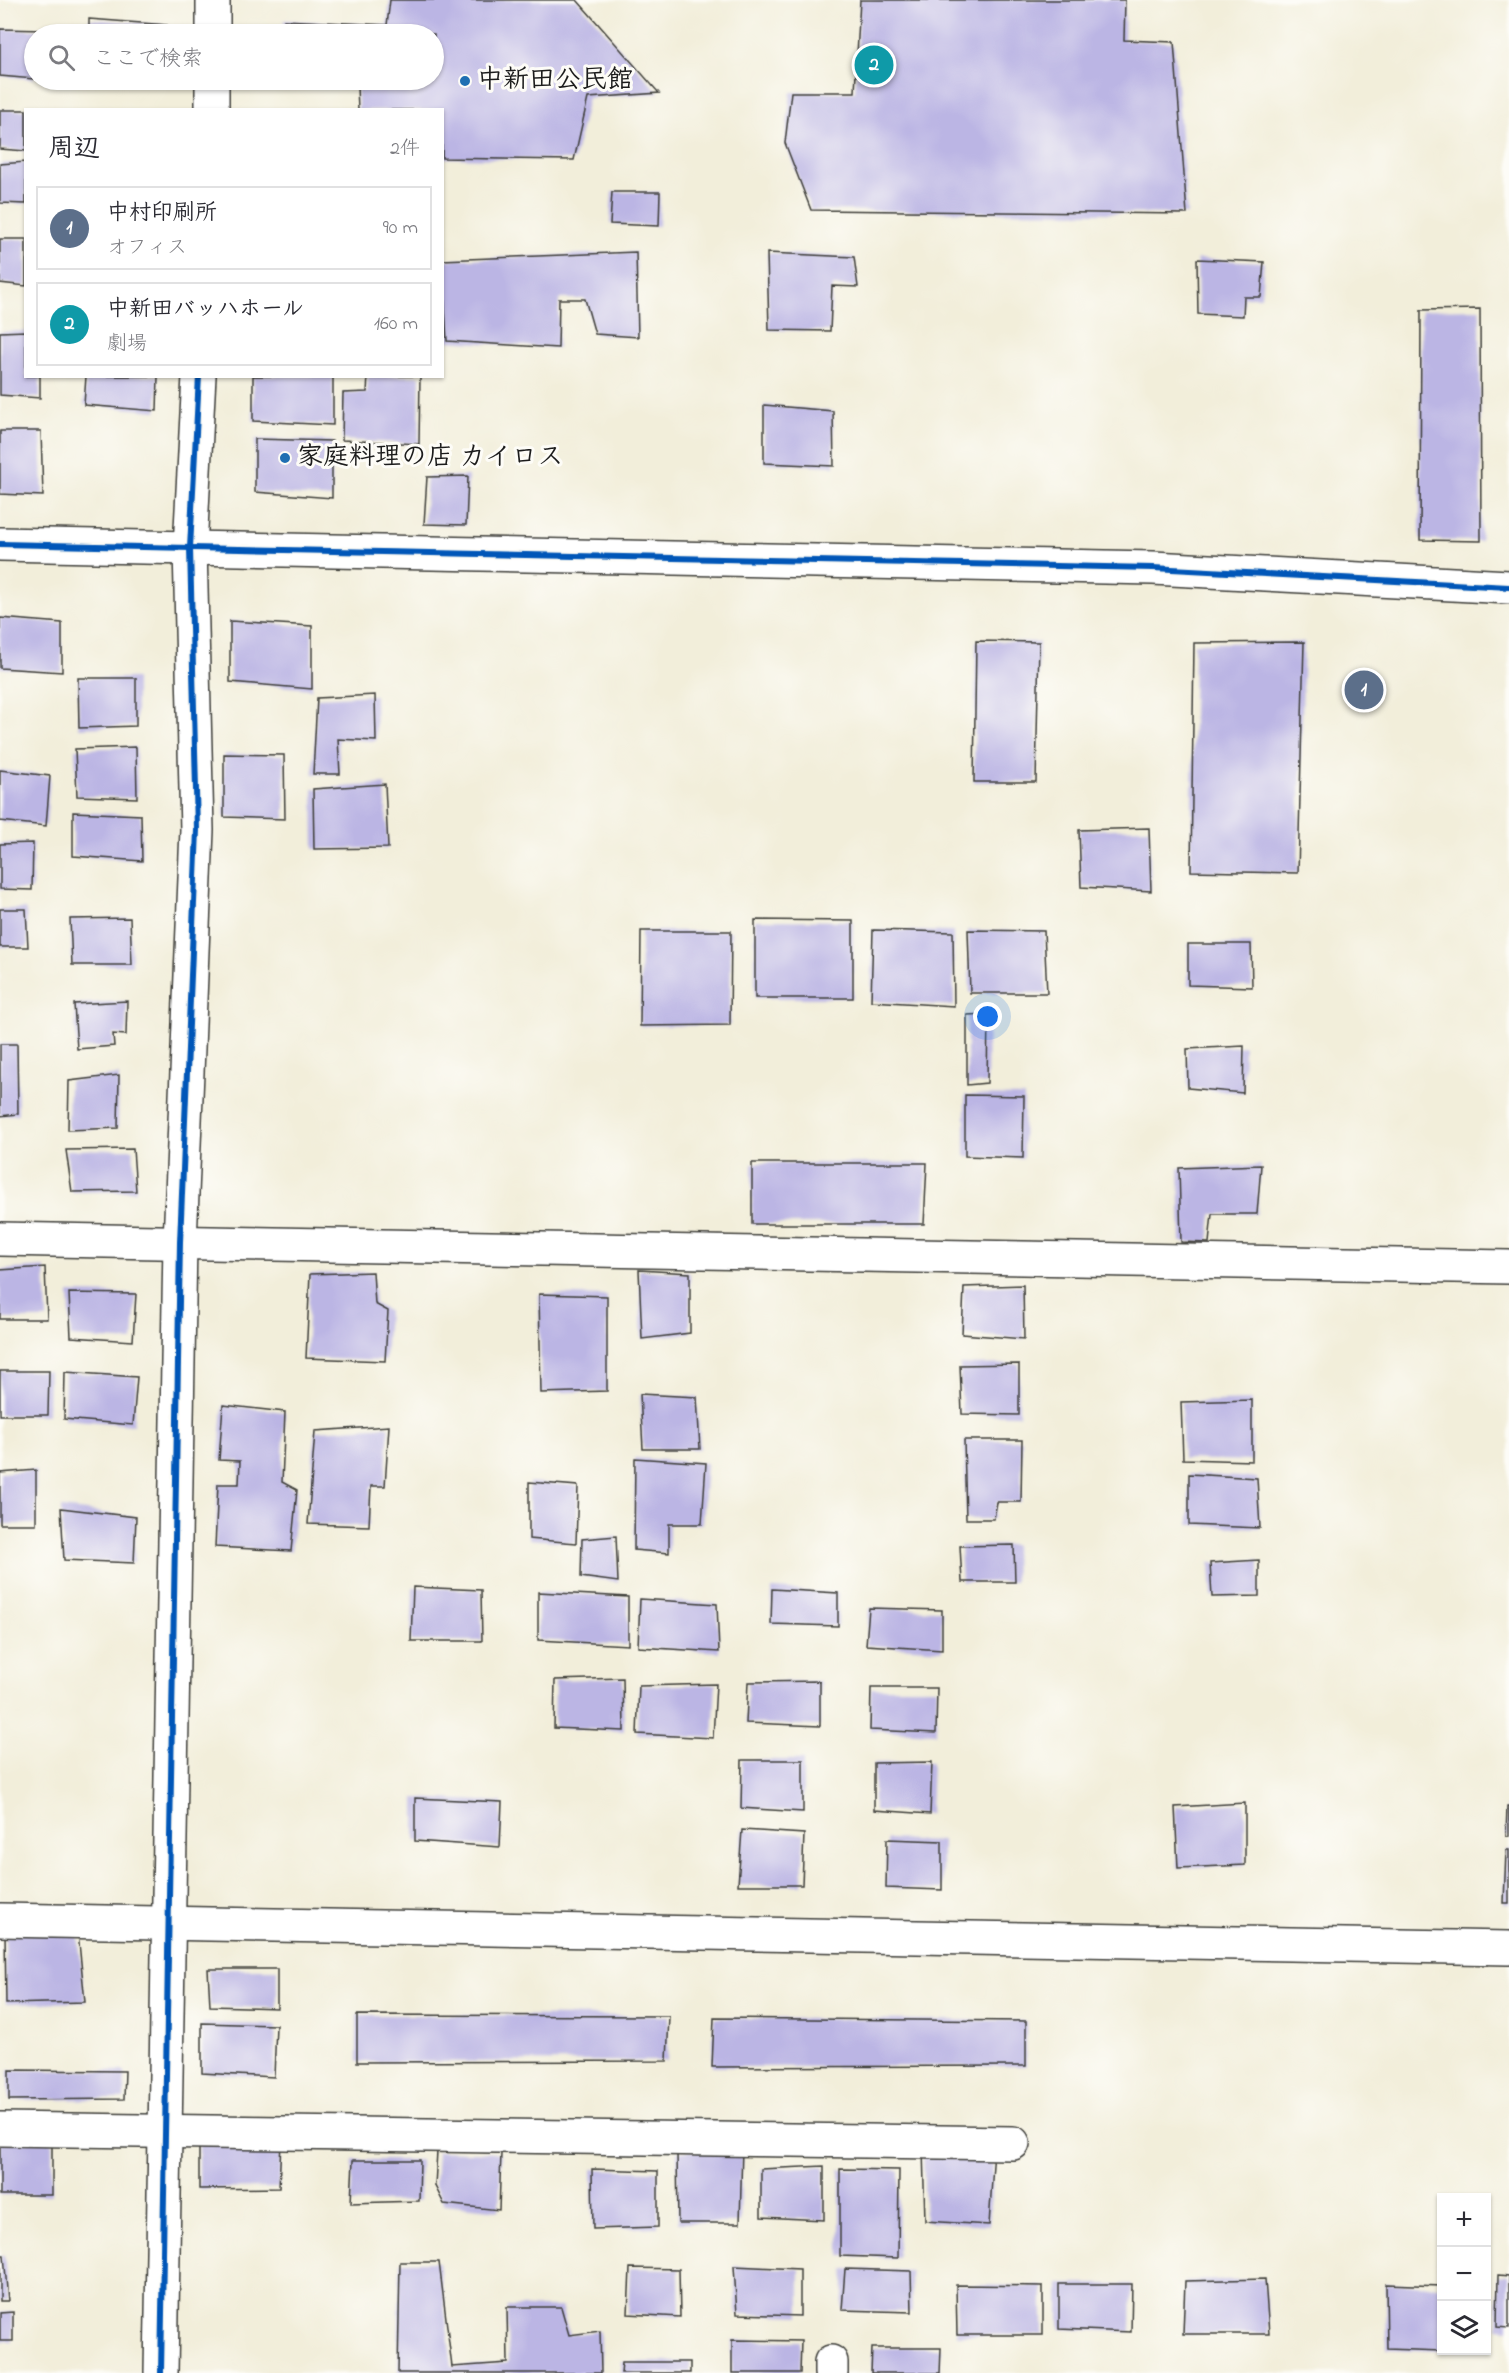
<!DOCTYPE html>
<html lang="ja">
<head>
<meta charset="utf-8">
<style>
  :root { --surface:#fff; --page:#f7f7f7; --text:#2b2b33; --muted:#7c7c81; --line:#e1e1e2; --accent:#1f6fb2 }
  body { margin:0; font-family:"Indie Flower","Klee One",sans-serif; background:var(--page); color:var(--text) }
  .controls { position:absolute; right:18px; bottom:18px; display:grid; overflow:hidden; border-radius:0px; box-shadow:0 2px 4px #0004 }
  .controls button { width:54px; height:54px; display:grid; place-items:center; padding:0; border:0; border-bottom:2px solid var(--line); background:var(--surface); color:var(--text); font:30px sans-serif }
  .you { position:absolute; left:988px; top:1017px; width:21px; height:21px; margin:-15px; border:4px solid #fff; border-radius:50%; background:#1a73e8; box-shadow:0 0 0 9px #1a73e833 }
  .badge { display:grid; place-items:center; width:39px; height:39px; border-radius:50%; background:var(--accent); color:#fff; font-size:20px; font-weight:700 }
  .pin { position:absolute; translate:-50% -50%; border:3px solid #fff; box-shadow:0 2px 6px #0006 }
  .list { margin:0; padding:0; list-style:none }
  h2 { display:flex; justify-content:space-between; align-items:center; height:78px; margin:0; padding:0 24px; font-size:26px }
  h2 small { font-size:20px; font-weight:400; color:var(--muted) }
  .list li { display:grid; grid-template-columns:39px 1fr auto; gap:18px; align-items:center; box-sizing:border-box; height:84px; margin:0 12px 12px; padding:0 12px; border:2px solid var(--line); border-radius:0px }
  .list b { display:block; font-size:22px; white-space:nowrap }
  .list p { margin:0; font-size:20px; white-space:nowrap; color:var(--muted) }
  .list em { font-size:20px; font-style:normal; color:var(--muted) }
  .icon { flex:none; width:33px; height:33px; fill:none; stroke:currentColor; stroke-width:2; stroke-linecap:round; stroke-linejoin:round }
  .map { position:relative; flex:none; width:1509px; height:2373px; overflow:hidden }
  .search { position:absolute; background:var(--surface); box-shadow:0 2px 4px #0004; left:24px; top:24px; width:420px; height:66px; display:flex; align-items:center; gap:15px; box-sizing:border-box; padding:0 21px; border-radius:33px; color:var(--muted); font-size:22px }
  .panel { position:absolute; background:var(--surface); box-shadow:0 2px 4px #0004; left:24px; top:108px; width:420px; height:270px; border-radius:0px }
  .map>svg:first-child { display:block }
</style>
</head>
<body>
<div class="map">
<svg width="1509" height="2373" viewBox="0 0 1509 2373">
  <rect width="100%" height="100%" fill="#fdfcf7"/>
  <filter id="ink" filterUnits="userSpaceOnUse"><feTurbulence type="fractalNoise" baseFrequency=".0167" numOctaves="2"/><feDisplacementMap in="SourceGraphic" scale="12" xChannelSelector="R" yChannelSelector="G"/><feConvolveMatrix kernelMatrix="1 2 1 2 8 2 1 2 1" color-interpolation-filters="sRGB"/></filter>
  <filter id="wash" filterUnits="userSpaceOnUse"><feTurbulence type="fractalNoise" baseFrequency=".008" numOctaves="4" result="noise"/><feDisplacementMap in="SourceGraphic" scale="24" xChannelSelector="R" yChannelSelector="G"/><feGaussianBlur stdDeviation="1.35" result="paint"/><feColorMatrix in="noise" values="0 0 0 0 0 0 0 0 0 0 0 0 0 0 0 0 0 1.4 0 .05"/><feComposite in="paint" operator="in"/></filter>
  <g filter="url(#wash)">
    <rect width="100%" height="100%" fill="#f2eeda"/>
    <g id="blocks">
      <!-- building -->
      <g fill="#bbb5e4">
        <path d="M390,0H577L659,93L588,98L574,160L442,158V110H358L357,86L280,83L281,80H434V34H283L284,20L387,25Z"/>
        <path d="M860,0H1125L1124,40L1174,42L1187,214L811,210L785,143L791,92H855Z"/>
        <path d="M89,19L167,25V34H89Z"/>
        <path d="M0,29L45,30V34H34V79L0,76Z"/>
        <path d="M0,110H26V151L0,149Z"/>
        <path d="M26,162V204L0,203V164Z"/>
        <path d="M612,192H660L659,226L610,224Z"/>
        <path d="M0,239H26V286L0,283Z"/>
        <path d="M636,252L638,337L595,334L585,299H559L558,348L447,341L442,260Z"/>
        <path d="M767,253L854,257L858,287L832,286L830,331L769,330Z"/>
        <path d="M1197,259L1264,262L1261,297H1244L1243,316L1198,314Z"/>
        <path d="M1480,309L1481,541L1420,540L1421,310Z"/>
        <path d="M26,331V376H40V398L0,395V332Z"/>
        <path d="M86,376H158L157,411L84,405Z"/>
        <path d="M253,376H333V425L253,421Z"/>
        <path d="M368,376H420L419,444L342,440L343,393L367,392Z"/>
        <path d="M764,405L833,411L834,466L764,463Z"/>
        <path d="M0,431H41L43,496L0,494Z"/>
        <path d="M255,439L332,441V498L255,492Z"/>
        <path d="M468,476L466,525L424,524L427,477Z"/>
        <path d="M0,618L62,623V672L0,668Z"/>
        <path d="M230,621L312,626V689L230,682Z"/>
        <path d="M976,641L1039,642L1036,782H974Z"/>
        <path d="M1304,642L1298,873L1191,871L1194,643Z"/>
        <path d="M78,678H136V726L79,728Z"/>
        <path d="M375,695L376,741L338,739L340,774H313L317,698Z"/>
        <path d="M136,747L137,798L77,796L75,749Z"/>
        <path d="M224,754L284,755L285,819L224,817Z"/>
        <path d="M0,770L50,776L46,826L0,821Z"/>
        <path d="M385,784L388,848L314,849L313,789Z"/>
        <path d="M73,812L141,815L142,861L73,856Z"/>
        <path d="M1149,828L1151,891L1081,887L1079,830Z"/>
        <path d="M33,843L32,890L0,889V844Z"/>
        <path d="M0,909H26L28,947H0Z"/>
        <path d="M130,918L132,965H72L70,919Z"/>
        <path d="M755,920L853,921V998H755Z"/>
        <path d="M873,930L953,932L954,1006L871,1001Z"/>
        <path d="M968,930L1044,931L1047,993H970Z"/>
        <path d="M641,931H731L730,1025L640,1026Z"/>
        <path d="M1188,944H1251L1252,987L1188,985Z"/>
        <path d="M127,1001L126,1035L113,1034L114,1046L77,1049L74,1004Z"/>
        <path d="M988,1014L987,1083L967,1085V1015Z"/>
        <path d="M0,1044H17L18,1114L0,1116Z"/>
        <path d="M1244,1046L1243,1093L1188,1088L1187,1049Z"/>
        <path d="M119,1075L118,1128L68,1130L69,1081Z"/>
        <path d="M965,1095L1024,1096L1023,1158L965,1156Z"/>
        <path d="M133,1149L136,1191L72,1192L66,1150Z"/>
        <path d="M752,1163H927L924,1224H752Z"/>
        <path d="M1261,1165L1257,1214H1212L1209,1243L1181,1242L1179,1168Z"/>
        <path d="M45,1267L47,1319H0V1270Z"/>
        <path d="M639,1270L690,1273V1333L642,1339Z"/>
        <path d="M373,1272L375,1304L388,1311L385,1361L306,1358L310,1274Z"/>
        <path d="M1023,1285L1024,1339L962,1334L964,1287Z"/>
        <path d="M69,1293L136,1294L133,1341L71,1337Z"/>
        <path d="M539,1294L607,1296V1391L541,1393Z"/>
        <path d="M1019,1364V1415L962,1414L960,1365Z"/>
        <path d="M0,1371H49L48,1415H0Z"/>
        <path d="M65,1372L137,1377L133,1425L64,1419Z"/>
        <path d="M640,1394L697,1397L700,1449H643Z"/>
        <path d="M1252,1400V1461L1183,1459L1181,1402Z"/>
        <path d="M223,1405L285,1412L282,1482L297,1490L291,1551L215,1547L218,1484H239L240,1461L219,1460Z"/>
        <path d="M389,1426L385,1486H371L369,1526L308,1524L315,1431Z"/>
        <path d="M964,1440H1022L1021,1502H997L994,1519H966Z"/>
        <path d="M635,1458L706,1463L702,1524H669V1553L634,1550Z"/>
        <path d="M36,1470V1524H0V1473Z"/>
        <path d="M1189,1474L1257,1478L1260,1528L1189,1525Z"/>
        <path d="M529,1482L578,1486L576,1543L529,1539Z"/>
        <path d="M61,1508L136,1517L134,1563L64,1560Z"/>
        <path d="M616,1536L618,1582L581,1577L582,1539Z"/>
        <path d="M1014,1545L1015,1582H962L960,1546Z"/>
        <path d="M1259,1560V1596L1212,1597L1210,1563Z"/>
        <path d="M413,1587L481,1590L482,1641H411Z"/>
        <path d="M772,1589L838,1593V1626L771,1624Z"/>
        <path d="M538,1592L628,1597V1645L538,1640Z"/>
        <path d="M640,1599L717,1604L719,1652L638,1647Z"/>
        <path d="M869,1608L942,1610V1650L866,1645Z"/>
        <path d="M623,1678L624,1731L554,1728L555,1680Z"/>
        <path d="M820,1681V1726L746,1723L748,1682Z"/>
        <path d="M716,1684L713,1738L637,1734L639,1686Z"/>
        <path d="M871,1688H937L936,1733L870,1730Z"/>
        <path d="M742,1760H803V1812L741,1808Z"/>
        <path d="M932,1762L930,1814L874,1810V1763Z"/>
        <path d="M415,1798L502,1802L500,1847L415,1841Z"/>
        <path d="M1245,1803V1865L1178,1868L1175,1807Z"/>
        <path d="M1507,1806H1509V1836H1506Z"/>
        <path d="M742,1830L804,1834L802,1885H738Z"/>
        <path d="M887,1839L942,1841V1890L886,1888Z"/>
        <path d="M1506,1850H1509V1903H1504Z"/>
        <path d="M5,1932L78,1933L85,2002L6,2004Z"/>
        <path d="M208,1969H277V2008L210,2006Z"/>
        <path d="M357,2015L669,2016L667,2061L357,2062Z"/>
        <path d="M714,2018L1026,2021V2066L712,2067Z"/>
        <path d="M202,2023L276,2025L274,2077L202,2073Z"/>
        <path d="M9,2070L125,2071L124,2099L9,2100Z"/>
        <path d="M199,2140H281L279,2188L199,2189Z"/>
        <path d="M52,2141V2195H0V2142Z"/>
        <path d="M742,2147L740,2223H678L677,2152Z"/>
        <path d="M923,2149H994L989,2225L925,2221Z"/>
        <path d="M437,2151L501,2153L499,2210L444,2204L435,2186Z"/>
        <path d="M353,2160H420L419,2201L351,2203Z"/>
        <path d="M824,2166V2220L761,2217V2169Z"/>
        <path d="M592,2169L658,2171V2227L593,2229Z"/>
        <path d="M840,2169L899,2170L898,2258L840,2256Z"/>
        <path d="M0,2255H4L8,2301H0Z"/>
        <path d="M400,2262H439L452,2367L508,2363L507,2307H561L569,2335L600,2331L601,2373H398Z"/>
        <path d="M734,2266L800,2269V2316L737,2314Z"/>
        <path d="M630,2268L679,2269L680,2317L628,2314Z"/>
        <path d="M845,2269L911,2271L912,2312L842,2310Z"/>
        <path d="M1498,2275L1509,2276V2328L1497,2327Z"/>
        <path d="M1265,2279L1269,2334H1183L1185,2281Z"/>
        <path d="M1059,2284H1132L1131,2332L1059,2329Z"/>
        <path d="M1386,2284L1442,2286V2351L1387,2349Z"/>
        <path d="M956,2285L1043,2286V2335H957Z"/>
        <path d="M13,2312V2341H0V2313Z"/>
        <path d="M732,2340L801,2341L800,2373H732Z"/>
        <path d="M872,2348H941L940,2373H871Z"/>
        <path d="M622,2362H690V2373H621Z"/>
      </g>
    </g>
  </g>
  <g filter="url(#ink)">
    <use href="#blocks" fill-opacity="0" stroke="#3c3c38" stroke-width="1.5"/>
    <g fill="none" stroke-linecap="round" stroke-linejoin="round">
      <!-- minor casing -->
      <g stroke="#3c3c38" stroke-width="36">
        <g id="minor">
          <path d="M213,34V0"/>
          <path d="M212,110V80"/>
          <path d="M0,544L1153,568L1509,587"/>
          <path d="M0,1239L1509,1267"/>
          <path d="M0,1920L1509,1948"/>
          <path d="M0,2129L1013,2143"/>
          <path d="M161,2373L180,1242L197,830L190,548L199,376"/>
          <path d="M831,2373V2362"/>
        </g>
      </g>
      <!-- minor -->
      <use href="#minor" stroke="#fff" stroke-width="33"/>
      <!-- cycleway casing -->
      <g stroke="#fdfcf7" stroke-width="10">
        <g id="cycleway">
          <path d="M0,544L1153,568L1509,587"/>
          <path d="M161,2373L180,1242L197,830L190,548L199,376"/>
        </g>
      </g>
      <!-- cycleway -->
      <use href="#cycleway" stroke="#0057b8" stroke-width="6"/>
    </g>
  </g>
  <!-- markers -->
  <g fill="#1f6fb2" stroke="#fdfcf7" stroke-width="2">
    <circle cx="465" cy="81" r="6"/>
    <circle cx="285" cy="458" r="6"/>
  </g>
  <g text-anchor="middle" dominant-baseline="central" stroke-width="6" stroke-linejoin="round" paint-order="stroke">
    <!-- poi labels -->
    <g font-size="26" font-weight="bold" fill="#1c1c1c" stroke="#fdfcf7" text-anchor="start">
      <text x="477" y="81">中新田公民館</text>
      <text x="297" y="458">家庭料理の店 カイロス</text>
    </g>
  </g>
</svg>
<div class="controls">
<button>+</button>
<button>−</button>
<button><svg class="icon" aria-label="layers" viewBox="0 0 24 24"><path d="M12 4l9 5-9 5-9-5zM3 14l9 5 9-5"/></svg></button>
</div>
<div class="you"></div>
<div class="pin badge" style="left:1364px;top:690px;background:#5c6f8a">1</div>
<div class="pin badge" style="left:874px;top:65px;background:#0f9aa8">2</div>
<div class="search"><svg class="icon" aria-label="search" viewBox="0 0 24 24"><circle cx="10" cy="10" r="6"/><path d="M15 15l6 6"/></svg>ここで検索</div>
<section class="panel">
<h2>周辺<small>2件</small></h2>
<ul class="list">
<li><span class="badge" style="background:#5c6f8a">1</span><div><b>中村印刷所</b><p>オフィス</p></div><em>90 m</em></li>
<li><span class="badge" style="background:#0f9aa8">2</span><div><b>中新田バッハホール</b><p>劇場</p></div><em>160 m</em></li>
</ul>
</section>
</div>
</body>
</html>
